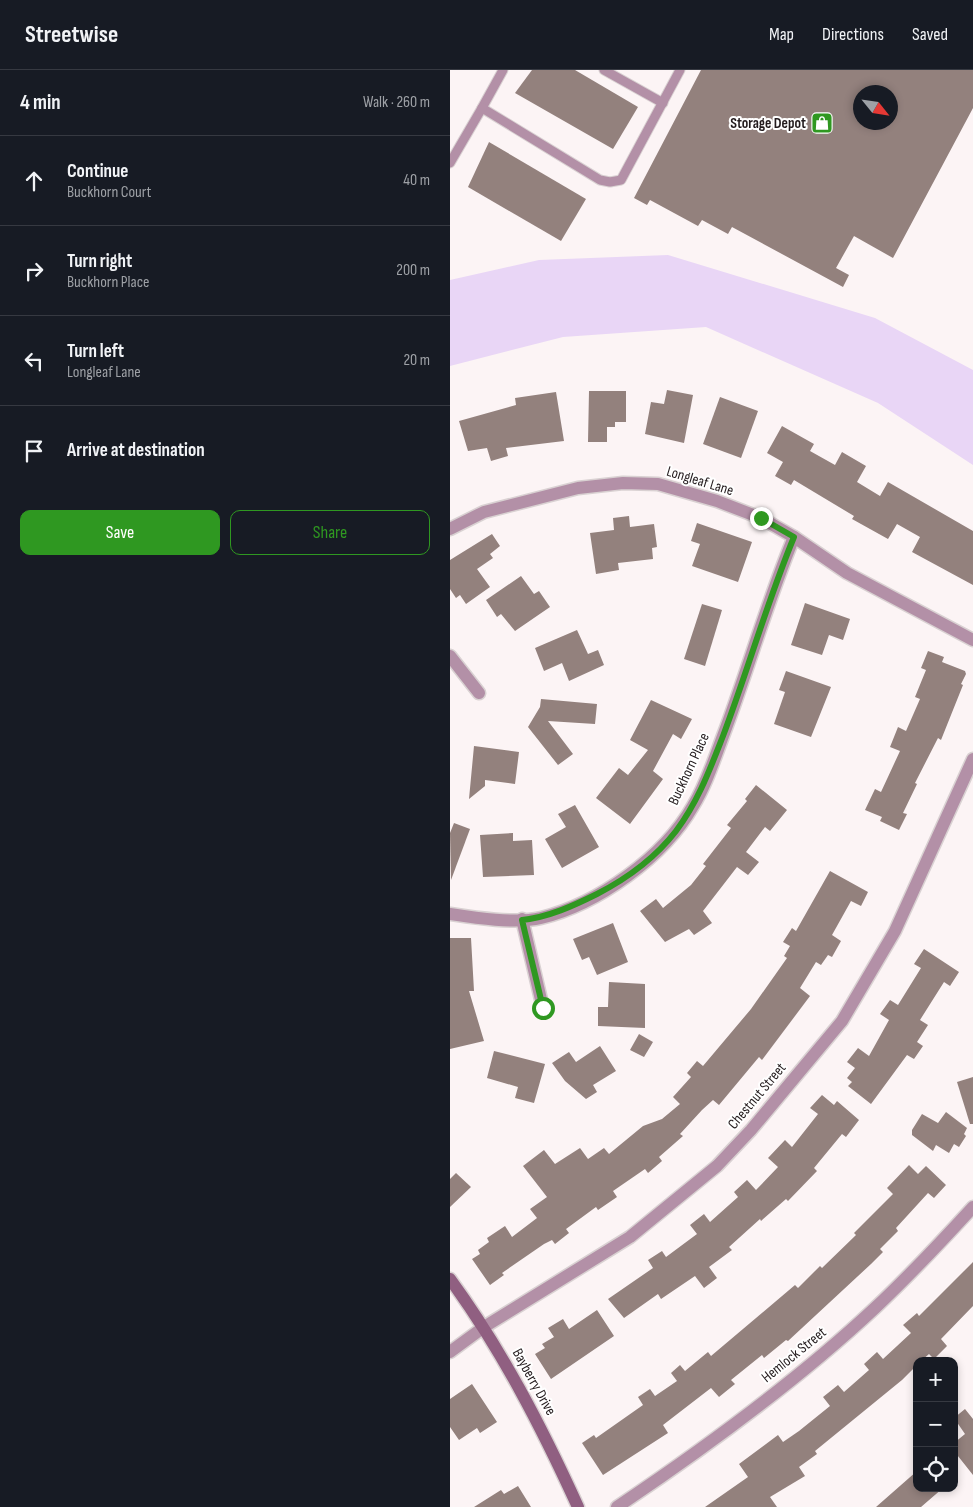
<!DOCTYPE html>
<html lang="en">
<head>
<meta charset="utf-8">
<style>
  :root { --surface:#171b24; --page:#20242c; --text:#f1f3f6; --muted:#9ea1a6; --line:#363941; --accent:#2f9821 }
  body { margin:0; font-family:"Sofia Sans Condensed",sans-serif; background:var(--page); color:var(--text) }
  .controls { position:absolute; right:15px; bottom:15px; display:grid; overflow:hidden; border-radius:10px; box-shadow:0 2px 8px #0003 }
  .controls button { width:45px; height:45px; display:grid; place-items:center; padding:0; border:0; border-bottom:1px solid var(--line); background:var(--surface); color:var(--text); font:25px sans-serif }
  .compass { position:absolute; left:403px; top:15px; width:45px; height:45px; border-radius:50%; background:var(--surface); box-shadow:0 2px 8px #0003; rotate:120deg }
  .stop { position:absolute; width:15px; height:15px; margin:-11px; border:4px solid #2f9821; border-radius:50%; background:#fff }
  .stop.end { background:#2f9821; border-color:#fff; box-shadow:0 1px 5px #0008 }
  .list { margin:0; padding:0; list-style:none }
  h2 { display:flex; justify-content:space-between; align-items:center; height:65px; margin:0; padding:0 20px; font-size:21px }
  h2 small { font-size:16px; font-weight:400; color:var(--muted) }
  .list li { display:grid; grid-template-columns:32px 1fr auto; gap:15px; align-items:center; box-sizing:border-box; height:90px; padding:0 20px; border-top:1px solid var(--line) }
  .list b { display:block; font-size:19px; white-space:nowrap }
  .list p { margin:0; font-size:16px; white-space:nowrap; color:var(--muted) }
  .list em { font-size:16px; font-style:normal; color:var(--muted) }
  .actions { display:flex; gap:10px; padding:15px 20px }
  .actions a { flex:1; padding:11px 0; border:1px solid var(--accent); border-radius:10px; text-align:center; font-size:18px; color:var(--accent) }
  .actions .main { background:var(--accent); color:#fff }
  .icon { flex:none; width:28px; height:28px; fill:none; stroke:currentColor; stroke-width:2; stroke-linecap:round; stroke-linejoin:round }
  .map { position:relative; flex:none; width:523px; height:1437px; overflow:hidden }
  header { display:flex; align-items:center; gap:30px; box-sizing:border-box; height:70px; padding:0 25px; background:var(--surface); border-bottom:1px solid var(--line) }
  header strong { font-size:24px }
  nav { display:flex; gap:28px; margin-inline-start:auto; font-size:18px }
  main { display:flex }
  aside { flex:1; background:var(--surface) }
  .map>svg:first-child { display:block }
</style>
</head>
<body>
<header>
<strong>Streetwise</strong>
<nav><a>Map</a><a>Directions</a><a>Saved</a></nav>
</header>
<main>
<aside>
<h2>4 min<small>Walk · 260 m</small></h2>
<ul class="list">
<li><svg class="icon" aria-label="ahead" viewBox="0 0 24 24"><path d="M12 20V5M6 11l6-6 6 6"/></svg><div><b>Continue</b><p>Buckhorn Court</p></div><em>40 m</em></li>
<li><svg class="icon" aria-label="right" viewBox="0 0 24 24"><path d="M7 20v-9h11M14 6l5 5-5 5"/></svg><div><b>Turn right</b><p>Buckhorn Place</p></div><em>200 m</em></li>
<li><svg class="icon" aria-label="left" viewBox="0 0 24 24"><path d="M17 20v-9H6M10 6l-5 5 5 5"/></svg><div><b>Turn left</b><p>Longleaf Lane</p></div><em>20 m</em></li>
<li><svg class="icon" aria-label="arrive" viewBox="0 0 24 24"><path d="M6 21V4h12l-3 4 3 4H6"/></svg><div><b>Arrive at destination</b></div></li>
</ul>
<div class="actions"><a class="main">Save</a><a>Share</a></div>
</aside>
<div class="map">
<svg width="523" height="1437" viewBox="0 0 523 1437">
  <rect width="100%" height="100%" fill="#fcf4f5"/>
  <!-- water -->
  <path fill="#e9d6f6" d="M218,185L425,248L523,300V395L428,333L256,257L113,267L0,296V210L89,190Z"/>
  <!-- building -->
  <g fill="#93817d" fill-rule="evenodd">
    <path d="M82,0H125L188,37L163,79L65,23Z"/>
    <path d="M251,0H523V38L443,188L404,166L386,198L399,205L393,217L282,157L278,164L252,150L248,156L200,130L197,135L184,128ZM410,22H440V52H410Z"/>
    <path d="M39,72L136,129L111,171L18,117Z"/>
    <path d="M217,320L243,325L234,373L195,364L201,332L214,334Z"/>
    <path d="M139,321H176V352H165V357H157V372H138Z"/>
    <path d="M106,322L114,371L56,378L58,386L41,391L37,378L18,381L9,351L66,335L65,328Z"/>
    <path d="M270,327L308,341L291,388L253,374Z"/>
    <path d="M332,356L364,374L360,381L385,395L392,382L416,396L407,412L430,426L438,412L523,461V515L462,482L470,467L447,454L438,469L402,449L404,446L344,410L341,415L325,406L333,392L317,383Z"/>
    <path d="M179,446L180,457L204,454L207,477L202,478L203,489L168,493L169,500L146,504L140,463L164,460L163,448Z"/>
    <path d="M247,453L302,472L288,512L242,496L250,474L241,471Z"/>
    <path d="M42,464L50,476L40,484L43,488L27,499L40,517L16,534L10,525L6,528L0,519V490Z"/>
    <path d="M71,506L84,524L89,521L100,537L65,561L51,544L47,547L36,530Z"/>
    <path d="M355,533L400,549L393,570L379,565L372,585L341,575Z"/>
    <path d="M252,534L272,540L255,596L234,589Z"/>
    <path d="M127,560L138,584L148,580L154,595L119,611L112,593L94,601L85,578Z"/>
    <path d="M478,581L494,587L492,592L515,601L516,604L511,614L513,615L491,670L488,668L465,713L467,714L453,743L457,744L449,760L430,751L432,747L415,740L425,719L431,722L450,681L440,677L448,657L456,661L470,629L465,627L476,600L471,598Z"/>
    <path d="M336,601L381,617L361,667L324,654L335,622L329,620Z"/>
    <path d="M91,629L147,634L145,654L98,651L123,684L108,695L78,657L90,637Z"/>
    <path d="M201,630L242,649L231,669L223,664L203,701L213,709L180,754L146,728L169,698L178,705L198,680L180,670Z"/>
    <path d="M24,676L69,682L65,714L35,710V716L19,729Z"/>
    <path d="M306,715L337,740L320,761L315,757L296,782L309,792L298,805L287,797L253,841L262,853L244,865L239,859L215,872L190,841L206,829L213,838L241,815L256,796L253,794L281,758L277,755L297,731L295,729Z"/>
    <path d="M125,735L149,777L112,798L95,769L116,757L108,744Z"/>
    <path d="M4,753L20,759L1,810L0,763Z"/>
    <path d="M63,763V771L82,770L84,805L33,807L30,765Z"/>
    <path d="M380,801L418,822L411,836L401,831L382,865L391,871L382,887L378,885L371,895L366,892L350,918L360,926L312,990L309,987L269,1035L263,1030L252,1040L230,1064L233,1066L209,1087L212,1091L198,1103L195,1099L163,1121L167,1127L148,1140L146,1137L116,1159L119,1163L105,1174L102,1170L94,1174L52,1203L54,1205L40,1215L22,1189L30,1184L28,1180L39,1172L37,1168L55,1156L62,1167L87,1148L80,1139L97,1127L73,1096L94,1080L105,1094L130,1078L138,1089L154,1078L159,1084L193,1056L212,1049L230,1034L223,1027L241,1007L237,1003L247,991L253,996L301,939L337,888L334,886L340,876L333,872L342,858L346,861Z"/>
    <path d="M163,853L178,892L147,905L139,887L132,890L123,869Z"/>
    <path d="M0,868H21L24,921H19L34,971L0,979Z"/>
    <path d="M474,879L509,902L500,916L494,912L470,950L478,955L467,972L473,976L464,989L457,985L421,1034L398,1016L402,1012L397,1008L405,998L397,992L408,978L419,986L439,950L430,944L440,930L448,935L471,898L464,894Z"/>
    <path d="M159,912L195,914V958L148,956V937H158Z"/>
    <path d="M189,964L203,972L194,987L180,980Z"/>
    <path d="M150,976L166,1001L143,1015L147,1022L136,1029L115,1011L102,993L119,982L126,992Z"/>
    <path d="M44,981L95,994L84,1033L65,1028L68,1017L37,1008Z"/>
    <path d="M523,1007V1054H520L507,1012Z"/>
    <path d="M372,1025L384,1035L387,1031L409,1050L396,1067L392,1064L364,1098L367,1101L338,1131L336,1129L311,1151L310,1149L279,1177L282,1180L259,1197L267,1208L254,1218L245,1206L211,1229L208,1224L174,1248L158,1229L203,1198L198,1190L212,1181L216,1187L247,1164L240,1155L254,1144L260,1152L288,1127L284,1122L297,1110L306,1120L328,1097L318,1088L335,1070L342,1077L368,1044L360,1038Z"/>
    <path d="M496,1042L517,1058L514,1064L516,1066L509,1077L504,1074L499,1083L486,1075L483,1081L462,1065V1060L472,1044L488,1053Z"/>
    <path d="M459,1095L468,1104L476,1096L496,1115L484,1128L478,1123L446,1158L448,1161L430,1179L433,1182L421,1194L338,1271L336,1270L314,1288L312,1285L281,1310L285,1314L269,1327L261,1318L213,1355L218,1363L153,1405L132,1373L144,1365L146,1368L193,1335L188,1327L200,1319L205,1326L227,1311L221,1303L230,1295L235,1301L258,1282L261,1286L345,1215L348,1218L370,1196L372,1198L406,1165L404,1163L443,1124L437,1118Z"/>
    <path d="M6,1103L21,1117L0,1137V1109Z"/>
    <path d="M523,1192V1236L491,1269L497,1276L484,1289L479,1284L471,1291H467V1295L452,1310L365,1381L367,1384L349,1397L355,1406L320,1427L327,1437H255L298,1407L289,1394L328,1365L333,1372L349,1361L380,1336L373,1327L388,1315L394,1322L419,1300L414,1294L427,1282L433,1289L461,1263L453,1255L467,1243L469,1246Z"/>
    <path d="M147,1240L164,1266L101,1309L85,1284L95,1278L92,1274L104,1267L98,1258L113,1249L119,1259Z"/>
    <path d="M22,1314L47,1352L30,1363L27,1358L9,1370L0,1357V1329Z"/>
    <path d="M515,1339L523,1349V1405L504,1381V1373L515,1364L504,1348Z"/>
    <path d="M467,1401V1418H493L471,1437H426Z"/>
    <path d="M68,1416L81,1437H24L51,1420L54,1424Z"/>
  </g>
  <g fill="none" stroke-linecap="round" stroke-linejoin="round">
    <!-- lane casing -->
    <g stroke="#d9d1d2" stroke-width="11">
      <g id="lane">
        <path d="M53,0L32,38L150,110L160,112L171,110L230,0"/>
        <path d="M154,0L213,33"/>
        <path d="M0,93L32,38"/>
      </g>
    </g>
    <!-- street casing -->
    <g stroke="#d9d1d2" stroke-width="15">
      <g id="street">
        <path d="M0,459L34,442L128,418L173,413L208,414L267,431L311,448L344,467L397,503L523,570"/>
        <path d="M0,586L29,623"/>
        <path d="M0,844C26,848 65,854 91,848C148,834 214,787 243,736C256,715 264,690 273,666C298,600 317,532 344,467"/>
        <path d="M72,849L93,938"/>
        <path d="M0,1282L34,1257L180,1167L267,1096L301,1060L392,951L445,861L523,689"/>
        <path d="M167,1437C255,1378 348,1310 425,1238C459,1206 491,1172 523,1137"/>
      </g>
    </g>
    <!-- secondary casing -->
    <g stroke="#d9d1d2" stroke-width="15">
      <path id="secondary" d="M0,1209C52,1280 92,1358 128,1437"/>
    </g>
    <!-- lane -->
    <use href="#lane" stroke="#b390a7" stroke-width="9"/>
    <!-- street -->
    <use href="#street" stroke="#b390a7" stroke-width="12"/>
    <!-- secondary -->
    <use href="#secondary" stroke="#905f81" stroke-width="12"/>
  </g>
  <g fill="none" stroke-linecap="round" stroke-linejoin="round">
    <!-- route -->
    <path stroke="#2f9821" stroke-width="6" d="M93,938L72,850C99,847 123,836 147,824C176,809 206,787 226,761C248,732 260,699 273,666C298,600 317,532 344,467L311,448"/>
  </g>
  <!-- icons -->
  <defs>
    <g id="shop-square" transform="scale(1.125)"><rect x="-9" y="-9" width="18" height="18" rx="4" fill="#2f9821" stroke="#fff"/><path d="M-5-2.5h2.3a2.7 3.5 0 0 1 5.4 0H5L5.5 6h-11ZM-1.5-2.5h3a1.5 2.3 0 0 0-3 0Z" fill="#fff"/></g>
  </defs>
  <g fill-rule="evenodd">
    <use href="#shop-square" x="372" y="53"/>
  </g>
  <g text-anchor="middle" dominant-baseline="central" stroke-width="4" stroke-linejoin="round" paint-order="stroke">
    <!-- poi labels -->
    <g font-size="15" font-weight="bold" fill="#231b1d" stroke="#fff" text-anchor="end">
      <text x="356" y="53">Storage Depot</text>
    </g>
    <!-- street labels -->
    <g font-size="15" fill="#231b1d" stroke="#fff">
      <text transform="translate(250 411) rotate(17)">Longleaf Lane</text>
      <text transform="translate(239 699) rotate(-65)">Buckhorn Place</text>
      <text transform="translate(307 1026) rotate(-50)">Chestnut Street</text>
      <text transform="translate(344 1285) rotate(-39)">Hemlock Street</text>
      <text transform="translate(84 1312) rotate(61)">Bayberry Drive</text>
    </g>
  </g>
</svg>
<div class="controls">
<button>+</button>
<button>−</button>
<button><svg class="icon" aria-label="locate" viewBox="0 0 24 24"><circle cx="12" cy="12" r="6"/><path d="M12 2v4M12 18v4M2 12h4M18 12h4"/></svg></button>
</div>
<svg class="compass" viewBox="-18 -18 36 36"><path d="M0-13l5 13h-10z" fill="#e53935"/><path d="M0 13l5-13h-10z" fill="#9ea1a6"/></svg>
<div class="stop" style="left:93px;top:938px"></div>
<div class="stop end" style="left:311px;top:448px"></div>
</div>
</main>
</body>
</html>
